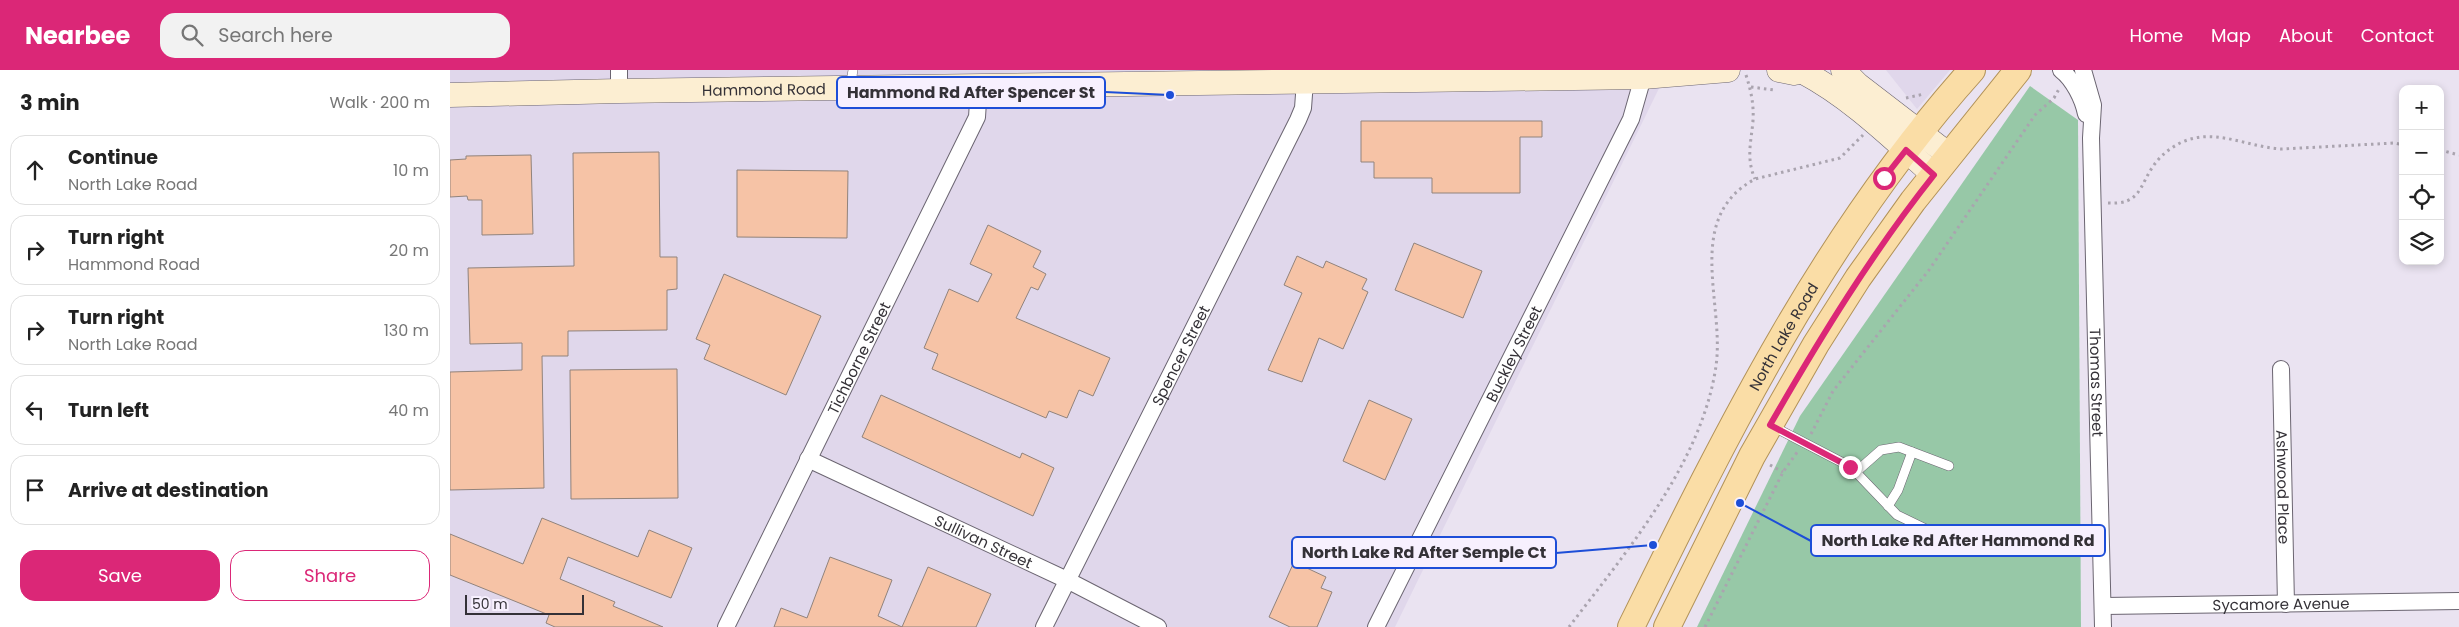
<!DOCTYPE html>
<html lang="en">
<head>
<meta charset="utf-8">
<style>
  :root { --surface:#fff; --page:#f2f2f2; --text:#222; --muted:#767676; --line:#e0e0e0; --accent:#db2777 }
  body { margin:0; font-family:Poppins,sans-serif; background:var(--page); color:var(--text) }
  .controls { position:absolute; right:15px; top:15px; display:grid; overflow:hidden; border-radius:10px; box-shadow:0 2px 8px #0003 }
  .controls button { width:45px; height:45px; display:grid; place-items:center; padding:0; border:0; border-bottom:1px solid var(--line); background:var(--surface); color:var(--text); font:25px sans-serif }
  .scale { position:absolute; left:15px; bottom:12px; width:119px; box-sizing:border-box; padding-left:5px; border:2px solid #343137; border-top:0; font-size:14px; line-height:18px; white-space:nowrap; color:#343137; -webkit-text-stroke:4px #f7f0fe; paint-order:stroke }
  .stop { position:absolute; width:15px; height:15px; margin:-11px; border:4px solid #db2777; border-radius:50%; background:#fff }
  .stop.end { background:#db2777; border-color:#fff; box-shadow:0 1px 5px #0008 }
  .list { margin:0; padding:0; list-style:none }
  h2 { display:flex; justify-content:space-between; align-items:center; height:65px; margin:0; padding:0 20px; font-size:21px }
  h2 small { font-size:16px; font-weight:400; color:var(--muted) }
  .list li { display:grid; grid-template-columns:32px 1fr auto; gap:15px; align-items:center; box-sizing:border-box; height:70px; margin:0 10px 10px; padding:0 10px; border:1px solid var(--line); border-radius:15px }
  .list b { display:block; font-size:19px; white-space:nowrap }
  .list p { margin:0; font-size:16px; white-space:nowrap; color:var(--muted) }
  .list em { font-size:16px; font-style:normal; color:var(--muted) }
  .actions { display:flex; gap:10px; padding:15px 20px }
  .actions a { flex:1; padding:11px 0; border:1px solid var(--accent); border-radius:15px; text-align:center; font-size:18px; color:var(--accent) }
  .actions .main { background:var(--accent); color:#fff }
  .icon { flex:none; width:28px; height:28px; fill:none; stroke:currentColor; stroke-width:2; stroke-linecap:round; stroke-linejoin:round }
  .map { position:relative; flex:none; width:2009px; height:557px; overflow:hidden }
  header { display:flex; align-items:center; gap:30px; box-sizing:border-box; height:70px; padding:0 25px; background:var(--accent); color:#fff }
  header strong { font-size:24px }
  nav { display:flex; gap:28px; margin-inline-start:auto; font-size:18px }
  .search { width:350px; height:45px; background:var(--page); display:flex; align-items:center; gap:12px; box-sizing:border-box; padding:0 18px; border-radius:15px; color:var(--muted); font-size:19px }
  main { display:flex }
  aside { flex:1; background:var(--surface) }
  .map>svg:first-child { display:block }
</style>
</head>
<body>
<header>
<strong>Nearbee</strong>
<div class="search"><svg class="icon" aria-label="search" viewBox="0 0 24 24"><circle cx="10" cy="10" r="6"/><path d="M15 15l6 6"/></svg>Search here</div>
<nav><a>Home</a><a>Map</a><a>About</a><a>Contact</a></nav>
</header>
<main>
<aside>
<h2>3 min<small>Walk · 200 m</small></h2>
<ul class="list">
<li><svg class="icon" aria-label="ahead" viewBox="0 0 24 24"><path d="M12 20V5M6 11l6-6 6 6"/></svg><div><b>Continue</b><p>North Lake Road</p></div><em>10 m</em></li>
<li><svg class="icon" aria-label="right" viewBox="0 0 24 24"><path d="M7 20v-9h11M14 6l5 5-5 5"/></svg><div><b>Turn right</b><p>Hammond Road</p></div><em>20 m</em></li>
<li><svg class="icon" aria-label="right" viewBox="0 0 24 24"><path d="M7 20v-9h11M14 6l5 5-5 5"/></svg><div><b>Turn right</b><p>North Lake Road</p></div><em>130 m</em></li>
<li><svg class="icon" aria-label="left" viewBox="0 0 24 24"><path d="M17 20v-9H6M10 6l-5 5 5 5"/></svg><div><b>Turn left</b></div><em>40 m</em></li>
<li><svg class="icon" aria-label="arrive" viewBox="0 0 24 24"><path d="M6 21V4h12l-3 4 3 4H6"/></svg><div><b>Arrive at destination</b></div></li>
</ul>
<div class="actions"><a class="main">Save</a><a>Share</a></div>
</aside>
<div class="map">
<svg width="2009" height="557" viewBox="0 0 2009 557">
  <rect width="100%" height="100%" fill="#eae3f1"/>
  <!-- built -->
  <g fill="#e0d7eb">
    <path d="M0,0H1218L945,557H0Z"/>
    <path d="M1436,0H1500L1467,39Z"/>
  </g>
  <!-- green -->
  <path fill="#97c8a7" d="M1580,16L1628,50L1631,557H1247L1350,346Z"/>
  <!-- building -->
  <g fill="#f6c3a6" stroke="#91837c">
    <path d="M911,51H1092V67H1070V123H982V108H924V92H911Z"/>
    <path d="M209,82L210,187H227V219L217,220V260L118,261V286H92L94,418L0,420V302L72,300V273L20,274L18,198L124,196L123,83Z"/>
    <path d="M81,85L83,164L32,165V130H18L17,126L0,127V90L16,89V86Z"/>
    <path d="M287,100L398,101L397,168L287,167Z"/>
    <path d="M538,155L591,181L583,197L596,204L588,220L581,217L566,248L660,288L643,326L629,320L617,348L599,341L596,348L482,299L488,284L474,278L499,219L528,232L542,204L520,194Z"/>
    <path d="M964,173L1032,201L1013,248L945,220Z"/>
    <path d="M847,186L873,198L876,191L917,209L912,219L918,222L893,279L869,268L852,312L818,300L852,223L834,215Z"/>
    <path d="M274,204L371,246L336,325L254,289L260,275L246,269Z"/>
    <path d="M227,299L228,428L121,429L120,300Z"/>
    <path d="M431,325L570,388L572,383L604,398L583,446L412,367Z"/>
    <path d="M919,330L962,349L935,410L893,391Z"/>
    <path d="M92,448L188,487L199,460L242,478L221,528L118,487L110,509L165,532L163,536L213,557H105L96,553L99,545L0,505V464L73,494Z"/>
    <path d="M380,487L442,510L428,546L452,557H324L331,538L357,548Z"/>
    <path d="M844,492L876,507L871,518L882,522L867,557H840L819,547Z"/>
    <path d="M478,497L541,524L526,557H452Z"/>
  </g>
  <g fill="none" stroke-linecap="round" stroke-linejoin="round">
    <!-- service casing -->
    <g stroke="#6b6571" stroke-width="10">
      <g id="service">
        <path d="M400,18L403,0"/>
        <path d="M1322,356L1401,397L1447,445L1480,461"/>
        <path d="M1406,402L1431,380L1449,377L1499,396"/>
        <path d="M1438,436L1448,420L1462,382"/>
      </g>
    </g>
    <!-- minor casing -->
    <g stroke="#6b6571" stroke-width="18">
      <g id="minor">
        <path d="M1611,0C1623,9 1633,29 1636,44"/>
        <path id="s1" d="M1633,0L1643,35L1641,68L1653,557"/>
        <path d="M169,21V0"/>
        <path id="s2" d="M1831,299L1836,534"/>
        <path id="s3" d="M358,389L617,510L708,557"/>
        <path id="s4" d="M1653,536L2009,531"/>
        <path id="s5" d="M276,557L527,47L529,16"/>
        <path id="s6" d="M594,557L848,50L853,38L855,11"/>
        <path id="s7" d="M926,557L1181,49L1193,7"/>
      </g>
    </g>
    <!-- secondary casing -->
    <g stroke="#6b6571" stroke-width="25">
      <g id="secondary">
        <path d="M1329,0L1344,3L1360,0"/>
        <path d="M1393,0L1408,15L1499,85"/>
        <path d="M1353,2C1402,28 1442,68 1484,105"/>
        <path id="s8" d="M0,25L169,21L1193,7L1278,0"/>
      </g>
    </g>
    <!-- primary casing -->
    <g stroke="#b29258" stroke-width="28">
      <g id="primary">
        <path id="s9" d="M1181,557C1278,360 1374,165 1522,0"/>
        <path d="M1217,557L1302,386L1366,274L1408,208L1463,131L1568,0"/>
      </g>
    </g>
    <!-- path -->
    <g stroke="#aaa4af" stroke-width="3" stroke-dasharray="2.5 4" stroke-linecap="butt">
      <path d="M1296,5C1301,21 1304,34 1303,51C1301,73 1296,88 1305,109"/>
      <path d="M1301,17L1324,20"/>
      <path d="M1456,28L1474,24"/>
      <path d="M1990,80L2009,85"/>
      <path d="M1658,133C1691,135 1689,116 1704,95C1713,82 1729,71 1745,68C1773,62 1804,78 1832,79L1945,73L1953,75"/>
      <path d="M1361,364L1383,321L1479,200L1585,45L1604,28L1609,19"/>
      <path d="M1320,395L1333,402"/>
      <path d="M1119,557C1176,482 1252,393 1266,296C1275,233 1233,148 1305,109L1390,88L1413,65"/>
      <path d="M1255,557L1333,402L1348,381"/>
    </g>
    <!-- service -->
    <use href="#service" stroke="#fff" stroke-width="9"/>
    <!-- minor -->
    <use href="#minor" stroke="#fff" stroke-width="16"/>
    <!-- secondary -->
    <use href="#secondary" stroke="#fceed2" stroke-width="24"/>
    <!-- primary -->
    <use href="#primary" stroke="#fadda6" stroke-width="26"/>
  </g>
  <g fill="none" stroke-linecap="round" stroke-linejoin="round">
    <!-- route -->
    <path stroke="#db2777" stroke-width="6" d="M1400,397L1320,355C1370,268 1422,183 1484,105L1456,80L1434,108"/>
  </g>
  <g text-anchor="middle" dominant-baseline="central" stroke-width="4" stroke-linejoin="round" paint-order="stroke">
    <!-- street labels -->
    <g font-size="15" fill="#343137" stroke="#f7f0fe">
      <text stroke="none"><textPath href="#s8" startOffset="314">Hammond Road</textPath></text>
      <text stroke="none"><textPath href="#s9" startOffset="328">North Lake Road</textPath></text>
      <text stroke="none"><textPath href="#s7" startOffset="306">Buckley Street</textPath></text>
      <text stroke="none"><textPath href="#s6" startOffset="304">Spencer Street</textPath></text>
      <text stroke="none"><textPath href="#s5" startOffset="300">Tichborne Street</textPath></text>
      <text stroke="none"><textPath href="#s1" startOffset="314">Thomas Street</textPath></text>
      <text stroke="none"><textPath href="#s2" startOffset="118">Ashwood Place</textPath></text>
      <text stroke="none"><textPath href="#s3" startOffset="194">Sullivan Street</textPath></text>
      <text stroke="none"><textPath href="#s4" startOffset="178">Sycamore Avenue</textPath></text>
    </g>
  </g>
  <!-- callouts -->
  <path fill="none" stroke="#1d4ed8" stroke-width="2" d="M720 25L655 22M1290 433L1361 471M1203 475L1106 483"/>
  <g fill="#1d4ed8" stroke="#f7f0fe" stroke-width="2">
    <circle cx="720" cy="25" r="5"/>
    <circle cx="1290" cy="433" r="5"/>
    <circle cx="1203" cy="475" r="5"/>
  </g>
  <g fill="#f7f0fe" stroke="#1d4ed8" stroke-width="2">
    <rect x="387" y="7" width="268" height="31" rx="5"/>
    <rect x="1361" y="455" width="294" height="31" rx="5"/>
    <rect x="842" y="467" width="264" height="31" rx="5"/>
  </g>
  <g font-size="16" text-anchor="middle" font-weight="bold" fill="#343137">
    <text x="521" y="28">Hammond Rd After Spencer St</text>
    <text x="1508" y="476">North Lake Rd After Hammond Rd</text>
    <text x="974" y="488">North Lake Rd After Semple Ct</text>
  </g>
</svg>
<div class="controls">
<button>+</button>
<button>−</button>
<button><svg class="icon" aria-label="locate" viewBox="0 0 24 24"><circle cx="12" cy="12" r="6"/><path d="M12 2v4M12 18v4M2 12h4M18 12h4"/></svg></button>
<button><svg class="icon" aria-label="layers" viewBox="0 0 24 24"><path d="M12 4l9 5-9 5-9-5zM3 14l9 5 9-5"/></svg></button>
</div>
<div class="scale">50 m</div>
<div class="stop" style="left:1434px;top:108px"></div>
<div class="stop end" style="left:1400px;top:397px"></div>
</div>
</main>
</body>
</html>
